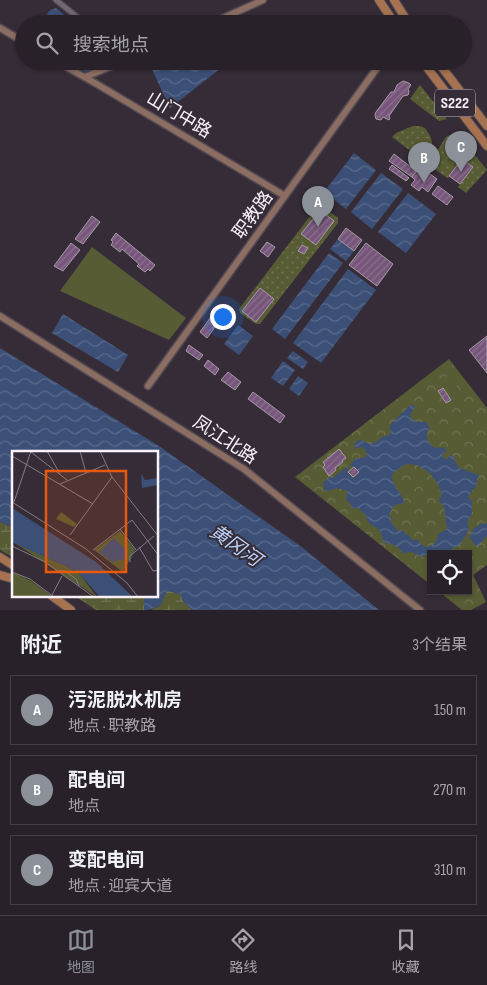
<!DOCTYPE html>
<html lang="zh">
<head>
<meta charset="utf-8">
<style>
  :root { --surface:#282129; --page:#342e35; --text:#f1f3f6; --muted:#a5a3a8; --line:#443e46; --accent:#8c9099 }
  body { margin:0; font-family:"Sofia Sans Condensed","Noto Sans SC",sans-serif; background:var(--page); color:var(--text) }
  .controls { position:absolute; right:15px; bottom:15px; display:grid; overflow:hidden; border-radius:0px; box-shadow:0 1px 4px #0004 }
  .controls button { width:45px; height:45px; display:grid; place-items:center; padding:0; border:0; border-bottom:1px solid var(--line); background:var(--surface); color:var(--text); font:25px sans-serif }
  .you { position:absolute; left:222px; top:316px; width:18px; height:18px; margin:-12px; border:4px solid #fff; border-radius:50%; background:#1a73e8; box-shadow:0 0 0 8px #1a73e833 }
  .badge { display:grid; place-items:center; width:32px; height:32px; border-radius:50%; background:var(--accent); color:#fff; font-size:16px; font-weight:700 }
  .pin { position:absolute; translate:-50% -41px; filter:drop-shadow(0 1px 2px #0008) }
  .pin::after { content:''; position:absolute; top:26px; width:18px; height:15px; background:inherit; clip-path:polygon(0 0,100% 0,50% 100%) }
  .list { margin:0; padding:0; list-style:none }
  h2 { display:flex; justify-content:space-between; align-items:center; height:65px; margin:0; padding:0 20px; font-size:21px }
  h2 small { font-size:16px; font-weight:400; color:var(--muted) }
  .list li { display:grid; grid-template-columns:32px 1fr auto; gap:15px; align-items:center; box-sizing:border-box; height:70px; margin:0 10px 10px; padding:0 10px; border:1px solid var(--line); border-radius:0px }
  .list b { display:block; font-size:19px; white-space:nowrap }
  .list p { margin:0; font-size:16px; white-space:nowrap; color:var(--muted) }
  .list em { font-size:16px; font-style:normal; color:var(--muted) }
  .icon { flex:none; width:28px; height:28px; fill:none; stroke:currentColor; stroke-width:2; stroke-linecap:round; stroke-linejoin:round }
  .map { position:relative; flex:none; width:487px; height:610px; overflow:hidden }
  .search { position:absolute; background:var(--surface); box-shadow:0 1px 4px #0004; left:15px; right:15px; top:15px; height:55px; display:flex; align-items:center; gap:12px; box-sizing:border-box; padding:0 18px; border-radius:28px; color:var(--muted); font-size:19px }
  .sheet { height:305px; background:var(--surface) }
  nav { display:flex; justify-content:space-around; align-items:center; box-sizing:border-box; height:70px; border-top:1px solid var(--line); background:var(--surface); font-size:14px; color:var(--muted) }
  nav a { display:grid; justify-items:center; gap:2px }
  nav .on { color:var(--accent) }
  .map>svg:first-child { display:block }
</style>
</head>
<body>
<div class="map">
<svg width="487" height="610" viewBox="0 0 487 610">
  <defs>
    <pattern id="grass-dots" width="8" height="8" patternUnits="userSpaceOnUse" patternTransform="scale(1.25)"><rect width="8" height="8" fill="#585c34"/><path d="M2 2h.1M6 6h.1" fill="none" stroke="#717452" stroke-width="1.8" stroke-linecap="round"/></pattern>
    <pattern id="wetland-marsh" width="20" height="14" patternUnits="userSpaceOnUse" patternTransform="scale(1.25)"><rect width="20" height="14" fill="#585c34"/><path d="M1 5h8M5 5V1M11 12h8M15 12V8" fill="none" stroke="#717452"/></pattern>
    <pattern id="park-crowns" width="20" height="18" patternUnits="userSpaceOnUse" patternTransform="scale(1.25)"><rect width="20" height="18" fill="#585c34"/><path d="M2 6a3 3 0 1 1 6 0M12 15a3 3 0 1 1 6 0" fill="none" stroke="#717452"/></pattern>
    <pattern id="water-waves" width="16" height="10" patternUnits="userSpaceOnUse" patternTransform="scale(1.25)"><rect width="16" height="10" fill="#3c5077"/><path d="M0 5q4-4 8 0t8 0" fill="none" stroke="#596a8b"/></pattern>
    <pattern id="building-hatch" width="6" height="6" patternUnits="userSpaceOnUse" patternTransform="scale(1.25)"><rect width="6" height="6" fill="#77567b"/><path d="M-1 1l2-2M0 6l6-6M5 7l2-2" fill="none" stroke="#8b6f8e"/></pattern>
  </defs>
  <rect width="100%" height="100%" fill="#362c37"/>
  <!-- grass -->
  <g fill="url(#grass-dots)">
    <path d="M420,85L447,119L439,121L410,99Z"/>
    <path d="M413,126H420L425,128C435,141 434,150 424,161L392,137L396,133Z"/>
    <path d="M458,134L487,170L466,193L458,187L472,167L447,178L429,165L445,138L449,135Z"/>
    <path d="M322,206L338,218V223L260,324H256L240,313L239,309L317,207Z"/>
  </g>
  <!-- wetland -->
  <g fill="url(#wetland-marsh)">
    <path d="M0,522L14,528V558L0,550Z"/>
    <path d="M167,590L180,594L184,602L192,610H151L155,608L160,606Z"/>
    <path d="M75,596H145C144,601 146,605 144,610H96Z"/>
  </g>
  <!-- park -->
  <path fill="url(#park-crowns)" d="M449,359L487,408V565L473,575L486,602L471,610H462L438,591H468V554H431V585L295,477Z"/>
  <!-- pitch -->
  <g fill="#585c34">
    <path d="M92,247L186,318L169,340L60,291Z"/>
    <path d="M449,375L461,393L454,398L441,380Z"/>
  </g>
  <!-- water -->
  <g fill="url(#water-waves)" fill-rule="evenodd">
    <path d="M56,8L75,24H40L50,10Z"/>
    <path d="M68,61H97L87,73Z"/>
    <path d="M148,61H230L170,108Z"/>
    <path d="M354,153L376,170L346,209L324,192Z"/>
    <path d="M381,173L403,189L372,229L351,212Z"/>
    <path d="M408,193L436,214L406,253L378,232Z"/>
    <path d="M338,239L354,251L346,261L330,249Z"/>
    <path d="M329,253L343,263L285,339L272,329Z"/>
    <path d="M348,269L376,290L321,363L293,343Z"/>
    <path d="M63,314L128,355L118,372L52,333Z"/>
    <path d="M238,325L253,336L239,355L224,344Z"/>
    <path d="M0,348L159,446L303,548L379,610H192L184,602L180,594L167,591L160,606C153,608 152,610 144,610V600L145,596H158V452H14V528L0,522Z"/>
    <path d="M293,351L308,362L303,369L287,358Z"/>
    <path d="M283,361L295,370L283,386L271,378Z"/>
    <path d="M298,376L308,383L299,396L289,389Z"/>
    <path d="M412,405L415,407C412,411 409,415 412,420L420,422H426L430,428C424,436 427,444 436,448C439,448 442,447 444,448C446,449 446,451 447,452L442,453L443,458L448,459L449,456L452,455L459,468C465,469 472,474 478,474L479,476L477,479V484L468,497L472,501C472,504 472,510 472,513C470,520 465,520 469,528L466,536L462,540L461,544L445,553L439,554L434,551H429L426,554L422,557L412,552L403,553C398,545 392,544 383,542C382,521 367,531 366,515L358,508H352L350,503L346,500L347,491C338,487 334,488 325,492L323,483L329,477L332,478L347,467L349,469L347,472L353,478L359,473L354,466L352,467L350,465L356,458H364L367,455C366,450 365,449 361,447L355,449V444L358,440C363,440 369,445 374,443C377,442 381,438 384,436H388L391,432L389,429L391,424L409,406ZM405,464L417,465L430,473L437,483L442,494L439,501L444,507L447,529L438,534L437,540L433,545L426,547L419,543V540H412L409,535L405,534L404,531L397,530L391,522V519L389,515C393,507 393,504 402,504L404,502C401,490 391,486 392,474Z"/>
    <path d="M487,523V536L478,546H475L471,539L469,538L471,536L472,530L481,524Z"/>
  </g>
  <!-- building -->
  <g fill="url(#building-hatch)" stroke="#a69aa7">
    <path d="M403,81L409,83L411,85L408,89L409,92L408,95L403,96L389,116L390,118L389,120L383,117L381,120L376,119L375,115L376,112L391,92H394L397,85Z"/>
    <path d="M394,154L416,171L412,177L389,161Z"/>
    <path d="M462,159L473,167L460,184L449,176Z"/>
    <path d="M392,165L409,178L406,181L389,169Z"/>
    <path d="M419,168L422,170L423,169L437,179L428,192L422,187L419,191L411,185L415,180L412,177Z"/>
    <path d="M438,186L453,197L447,205L432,194Z"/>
    <path d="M320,210L334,221L316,245L301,234Z"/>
    <path d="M92,216L100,222L83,244L75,239Z"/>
    <path d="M346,228L362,240L354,251L338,239Z"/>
    <path d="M116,233L155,265L150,271L148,269L145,272L137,266L139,264L122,249L120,252L111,245L113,242L111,240Z"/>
    <path d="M267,242L275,247L268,257L260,251Z"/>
    <path d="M71,243L80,250L63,271L54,266Z"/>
    <path d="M366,243L393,264L377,286L349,265Z"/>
    <path d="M302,245L308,248L304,254L298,251Z"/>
    <path d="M260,288L274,299L256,322L242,311Z"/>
    <path d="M216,310L223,316L207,338L200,332Z"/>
    <path d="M487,336V373L469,350Z"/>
    <path d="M189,345L203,355L199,360L186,351Z"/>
    <path d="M208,360L219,369L215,375L204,366Z"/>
    <path d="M228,372L241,382L235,390L221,380Z"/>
    <path d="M443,388L451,400L446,403L438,391Z"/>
    <path d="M253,392L285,416L280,423L248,399Z"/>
    <path d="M339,449L346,458L342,461L343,462L335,468L336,470L329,476L323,467L325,465L323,462Z"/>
    <path d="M354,467L359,472L353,477L348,472Z"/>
  </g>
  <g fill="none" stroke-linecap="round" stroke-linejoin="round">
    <!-- street casing -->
    <g stroke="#524953" stroke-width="7">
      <path id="street" d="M56,0L86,24"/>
    </g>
    <!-- secondary casing -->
    <g stroke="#524953" stroke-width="9">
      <g id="secondary">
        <path d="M210,24L263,0"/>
        <path d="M0,28L24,42"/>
        <path d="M56,61L95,83L285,196"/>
        <path d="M85,77L124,61"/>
        <path d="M0,316L244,469L420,610"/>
        <path d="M148,386L382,61"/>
      </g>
    </g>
    <!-- primary casing -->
    <g stroke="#524953" stroke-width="10">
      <g id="primary">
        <path d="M379,0L395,24"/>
        <path d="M394,0L409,24"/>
        <path d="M422,61L487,146"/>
        <path d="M437,61L487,126"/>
        <path d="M0,557L14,566"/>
        <path d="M0,575L14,579"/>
        <path d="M52,596L71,610"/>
      </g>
    </g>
    <!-- street -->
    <use href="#street" stroke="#726774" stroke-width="4.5"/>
    <!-- secondary -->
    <use href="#secondary" stroke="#8c6d62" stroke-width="6"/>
    <!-- primary -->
    <use href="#primary" stroke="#a77250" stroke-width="8"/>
  </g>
  <g text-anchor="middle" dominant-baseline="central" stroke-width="4" stroke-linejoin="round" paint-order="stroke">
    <!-- shield labels -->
    <rect fill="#362c37" stroke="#beb7bf" stroke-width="1" x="435" y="89.5" width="40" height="27" rx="4"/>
    <g font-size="16" font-weight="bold" fill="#f9f2f9">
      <text x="455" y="103">S222</text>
    </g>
    <!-- street labels -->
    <g font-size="18" fill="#f9f2f9" stroke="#362c37">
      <text transform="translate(179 115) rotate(31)">山门中路</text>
      <text transform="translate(253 215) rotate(-54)">职教路</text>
      <text transform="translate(225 440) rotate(33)">凤江北路</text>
    </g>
    <!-- water labels -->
    <g font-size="19" font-style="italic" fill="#bbd1f8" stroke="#362c37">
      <text transform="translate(235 546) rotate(35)">黄冈河</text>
    </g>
  </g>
  <!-- overview -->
  <g transform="translate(12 451)">
    <rect width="146" height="146" fill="#362c37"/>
    <path d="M0,121L19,130L41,146H0Z" fill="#585c34"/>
    <path d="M1,91L58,117V122L64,118L85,146Z" fill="#585c34"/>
    <path d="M108,80L123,99L111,121L82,99Z" fill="#585c34"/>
    <path d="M49,61L65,73L62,76L44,68Z" fill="#585c34"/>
    <path d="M129,23L133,29L146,27V34L130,37ZM0,57L84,111L121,146H88L63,118L58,122V117L0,91ZM102,87L113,98V110L111,108L100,111L87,101Z" fill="#3c5077"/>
    <path fill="none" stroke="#847b85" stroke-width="1" d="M35,0L48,23M68,0L74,22M88,0L100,26L147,86M19,1L55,29M0,5L81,53M48,33L93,14M0,51L74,98L115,132L126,146M2,51L19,0M108,78L124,99M58,84L100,26M0,95L33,111L82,146M127,96L141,120L147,119M81,99L120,69L147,105M118,111V105L142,85M46,120H53L64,128L67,135M0,121L18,128L42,146M40,144L50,125"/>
    <path fill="#e8590c" fill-opacity="0.15" stroke="#e8590c" stroke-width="2.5" d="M34,20H114V121H34Z"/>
    <rect width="146" height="146" fill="none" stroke="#f9f2f9" stroke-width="2.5"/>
  </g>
</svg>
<div class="controls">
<button><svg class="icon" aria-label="locate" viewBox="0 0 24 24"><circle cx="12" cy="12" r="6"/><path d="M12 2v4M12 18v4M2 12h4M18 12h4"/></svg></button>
</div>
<div class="you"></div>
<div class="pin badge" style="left:318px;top:227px">A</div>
<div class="pin badge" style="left:424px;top:183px">B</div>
<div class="pin badge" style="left:461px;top:172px">C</div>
<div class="search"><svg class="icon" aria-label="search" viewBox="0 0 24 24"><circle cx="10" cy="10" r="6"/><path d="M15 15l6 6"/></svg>搜索地点</div>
</div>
<section class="sheet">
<h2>附近<small>3个结果</small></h2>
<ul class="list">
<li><span class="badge">A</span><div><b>污泥脱水机房</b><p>地点 · 职教路</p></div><em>150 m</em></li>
<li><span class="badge">B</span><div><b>配电间</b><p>地点</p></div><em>270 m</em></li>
<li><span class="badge">C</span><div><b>变配电间</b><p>地点 · 迎宾大道</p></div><em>310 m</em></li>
</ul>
</section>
<nav>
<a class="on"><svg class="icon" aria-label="map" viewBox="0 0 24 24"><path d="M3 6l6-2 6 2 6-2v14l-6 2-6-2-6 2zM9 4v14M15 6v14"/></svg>地图</a>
<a><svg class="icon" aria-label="directions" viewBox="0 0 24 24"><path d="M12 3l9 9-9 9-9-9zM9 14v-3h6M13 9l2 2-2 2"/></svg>路线</a>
<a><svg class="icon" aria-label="saved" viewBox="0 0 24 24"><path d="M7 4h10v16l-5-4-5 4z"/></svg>收藏</a>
</nav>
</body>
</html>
